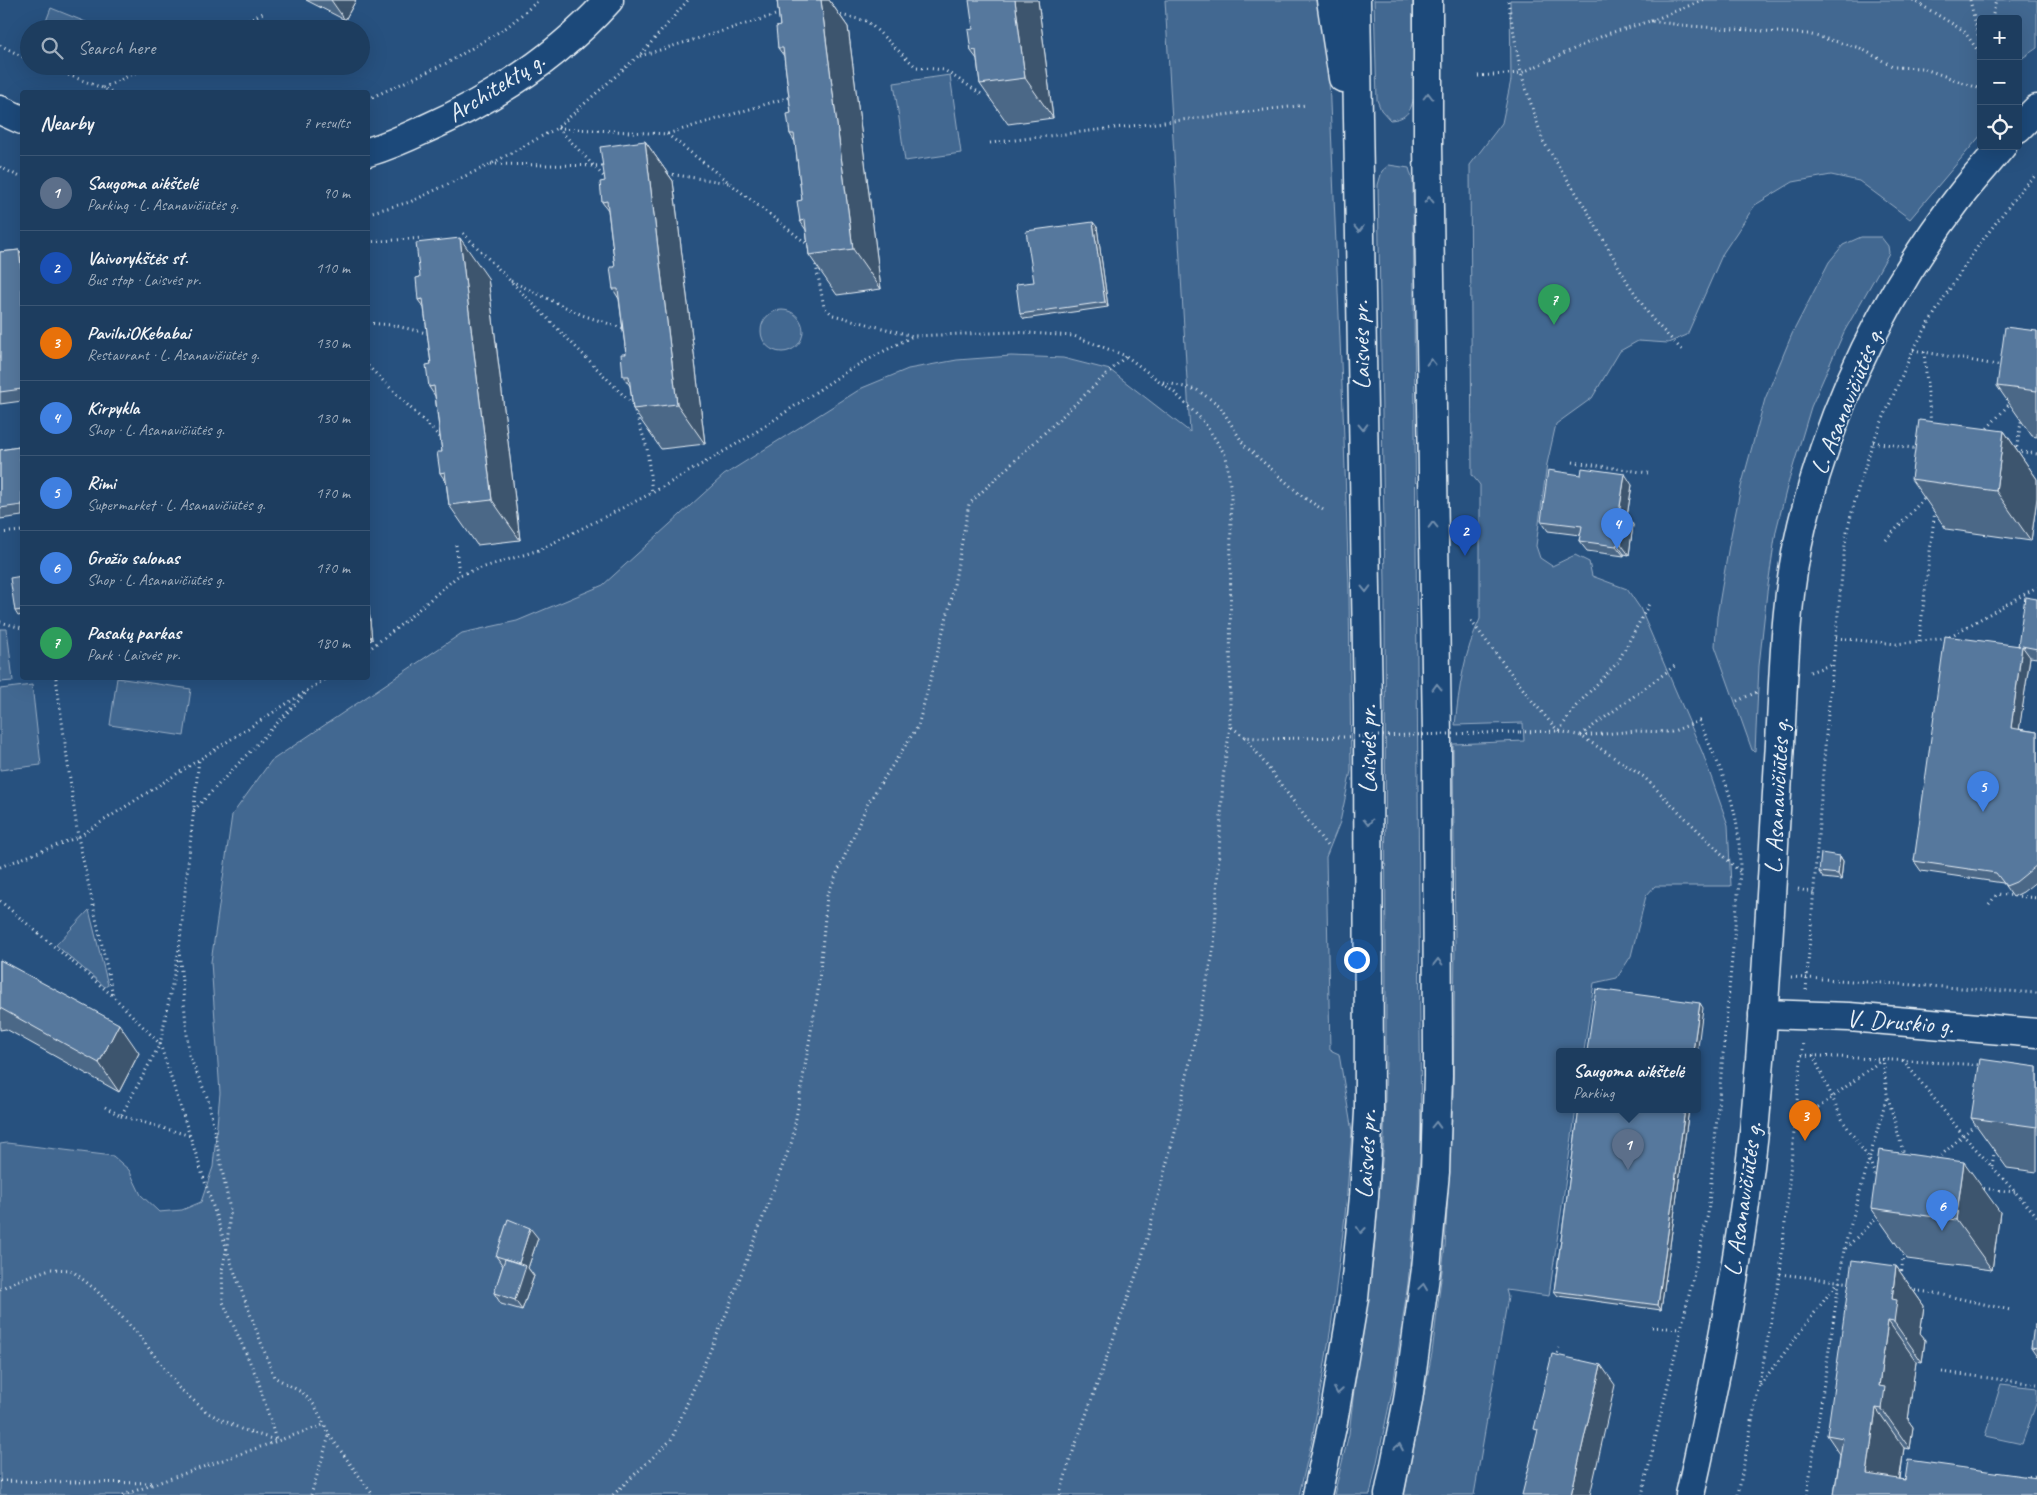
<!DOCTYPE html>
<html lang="en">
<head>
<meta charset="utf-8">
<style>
  :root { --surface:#1d3d5f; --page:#2a4868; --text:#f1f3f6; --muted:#a0aebd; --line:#3b5674; --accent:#ff9aa2 }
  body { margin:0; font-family:Caveat,sans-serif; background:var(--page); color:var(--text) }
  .controls { position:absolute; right:15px; top:15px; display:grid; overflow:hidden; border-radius:5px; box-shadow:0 5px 20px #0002 }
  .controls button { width:45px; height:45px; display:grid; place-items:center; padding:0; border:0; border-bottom:1px solid var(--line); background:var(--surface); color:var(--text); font:25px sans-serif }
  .you { position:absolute; left:1356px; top:959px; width:18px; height:18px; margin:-12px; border:4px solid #fff; border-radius:50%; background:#1a73e8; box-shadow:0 0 0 8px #1a73e833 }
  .badge { display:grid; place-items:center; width:32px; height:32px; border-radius:50%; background:var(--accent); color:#fff; font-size:16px; font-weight:700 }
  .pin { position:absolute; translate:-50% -41px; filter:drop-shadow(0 1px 2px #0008) }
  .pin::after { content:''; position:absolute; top:26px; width:18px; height:15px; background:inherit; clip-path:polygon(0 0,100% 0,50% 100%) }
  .popup { position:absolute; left:1556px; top:1048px; width:145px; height:65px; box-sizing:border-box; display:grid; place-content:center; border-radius:5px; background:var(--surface); filter:drop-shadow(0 1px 4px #0005); font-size:16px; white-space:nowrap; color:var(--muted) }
  .popup b { font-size:19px; color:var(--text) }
  .popup::after { content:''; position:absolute; left:50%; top:100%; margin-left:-10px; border:10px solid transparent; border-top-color:var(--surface) }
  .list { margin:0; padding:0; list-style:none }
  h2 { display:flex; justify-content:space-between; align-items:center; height:65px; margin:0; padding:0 20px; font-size:21px }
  h2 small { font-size:16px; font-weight:400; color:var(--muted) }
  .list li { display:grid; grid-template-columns:32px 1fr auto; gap:15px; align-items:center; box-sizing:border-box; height:75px; padding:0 20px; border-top:1px solid var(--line) }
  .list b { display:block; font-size:19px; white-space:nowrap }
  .list p { margin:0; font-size:16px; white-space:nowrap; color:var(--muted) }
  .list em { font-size:16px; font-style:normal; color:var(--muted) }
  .icon { flex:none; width:28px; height:28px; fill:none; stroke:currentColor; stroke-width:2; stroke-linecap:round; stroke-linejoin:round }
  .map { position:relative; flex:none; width:2037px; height:1495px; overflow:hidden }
  .search { position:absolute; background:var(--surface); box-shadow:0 5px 20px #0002; left:20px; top:20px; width:350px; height:55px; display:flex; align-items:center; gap:12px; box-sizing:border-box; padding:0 18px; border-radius:28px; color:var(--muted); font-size:19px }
  .panel { position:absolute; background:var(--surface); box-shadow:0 5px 20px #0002; left:20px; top:90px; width:350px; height:590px; border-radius:5px }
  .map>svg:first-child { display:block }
</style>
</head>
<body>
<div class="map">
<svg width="2037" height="1495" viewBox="0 0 2037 1495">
  <rect width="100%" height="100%" fill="#27517f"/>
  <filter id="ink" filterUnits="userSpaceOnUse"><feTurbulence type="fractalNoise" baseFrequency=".02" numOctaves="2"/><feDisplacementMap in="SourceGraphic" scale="10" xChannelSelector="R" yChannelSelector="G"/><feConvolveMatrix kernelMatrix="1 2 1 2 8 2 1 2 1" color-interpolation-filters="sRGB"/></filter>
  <g filter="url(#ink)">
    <!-- green -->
    <g fill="#436891" stroke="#96acc4">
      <path d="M1165,0H1322L1323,4L1329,79L1343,410L1349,590L1351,771L1340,822L1326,857L1330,1050L1339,1054L1352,1132L1345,1216L1331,1327L1312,1440L1299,1495H0V1144L7,1143L113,1156L129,1170L141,1195L159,1212L182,1210L201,1202L213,1167L220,1093L211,962L232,815L271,761L462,633L517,621L603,585L724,475L862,388L908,369L957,360L1011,356L1063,358L1110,370L1190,432Z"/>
      <path d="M1374,0H1413L1414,96C1411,111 1407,119 1390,120L1381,110L1377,100Z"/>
      <path d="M1510,0H2037V48L2018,61V19H1981V135L1910,219L1859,181L1831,175L1793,182L1755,205L1723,253L1687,335L1668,343L1638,341L1620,351L1592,398L1556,424L1547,464L1536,546L1540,558L1552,566L1575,555L1589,562L1592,576L1627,589L1640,608L1703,754L1728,825L1731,886H1655L1646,896L1631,956L1617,978L1594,983L1584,1051H1559V1109H1576L1549,1296L1506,1290L1508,1297L1474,1495H1404L1432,1353L1445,1246L1453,1098L1455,944L1453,744L1524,741L1523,723L1455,725C1459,688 1464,653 1480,619V485L1472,475L1470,165L1502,123L1511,80Z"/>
      <path d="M51,8L103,29H43Z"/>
      <path d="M950,75L961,153L905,161L894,83Z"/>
      <path d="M1389,165L1409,168L1413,182L1421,1149L1408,1283L1393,1387L1370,1495H1334L1349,1434L1358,1355L1373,1261L1384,1140L1386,1058L1385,583L1378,185L1382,171Z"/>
      <path d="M1861,237H1881L1888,246L1889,253L1844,332L1811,407L1787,487L1776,531L1767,592L1759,666L1755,751L1752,750L1715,646L1717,616L1729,545L1741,487L1765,399L1792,334L1829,262L1843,245Z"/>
      <circle cx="782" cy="331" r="21"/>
      <path d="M0,629H7L13,681L0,682Z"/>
      <path d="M117,678L191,689L184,736L110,725Z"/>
      <path d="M32,685L41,765L0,770V689Z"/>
      <path d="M89,910L108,985L105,987L56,945Z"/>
      <path d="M2001,1384L2037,1388V1401L2022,1444L1985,1436Z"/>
    </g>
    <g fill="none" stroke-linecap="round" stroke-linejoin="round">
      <!-- minor casing -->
      <g stroke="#e8f1f8" stroke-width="31">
        <g id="minor">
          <path d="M0,110L22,120"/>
          <path d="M368,152C388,146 406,138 425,129C493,99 559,56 609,0"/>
          <path d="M1763,1014L1849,1017L2037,1033"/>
        </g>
      </g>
      <!-- major casing -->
      <g stroke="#e8f1f8" stroke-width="31">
        <g id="major">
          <path d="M1331,0L1343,78"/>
          <path d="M2018,128L2037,109"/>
          <path d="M1317,1495L1333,1422L1354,1298L1364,1197L1369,1112L1368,707L1356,0"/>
          <path d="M1389,1495L1408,1400L1426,1269L1435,1172L1438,1076L1437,736L1428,145V0"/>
          <path d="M1690,1495C1717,1375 1741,1254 1754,1132C1766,1003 1772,873 1780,743C1784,670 1785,595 1802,525C1832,404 1885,293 1961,195C1974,178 1989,162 2002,146"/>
        </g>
      </g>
      <!-- path -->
      <g stroke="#e8f1f8" stroke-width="3" stroke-dasharray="1 4" stroke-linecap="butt">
        <path d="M1913,0L1964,31L1981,55"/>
        <path d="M1970,0L1981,47"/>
        <path d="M1508,1L1521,73L1543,141L1585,207L1628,283L1652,319L1683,351"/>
        <path d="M836,14L867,21L916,67L944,70L983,95"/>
        <path d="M1992,19L1996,0"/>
        <path d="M1651,21L1703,0"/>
        <path d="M230,29L265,12"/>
        <path d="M0,45L29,60"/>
        <path d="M640,56L782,13"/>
        <path d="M45,66L113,92"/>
        <path d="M1478,76L1521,73L1607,34L1650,21L1690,26L1808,34L1860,48L1894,67L1922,68L1981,89"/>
        <path d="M103,88L150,66"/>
        <path d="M368,99L449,62L507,27L539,0"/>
        <path d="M558,128L667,134L793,96"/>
        <path d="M558,128L607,180"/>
        <path d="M667,134L811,247"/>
        <path d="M990,143L1306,105"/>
        <path d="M491,164L605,166"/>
        <path d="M0,167L22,178"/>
        <path d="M663,173L729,183"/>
        <path d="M368,213L410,202L491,164L557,128L644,51L688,0"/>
        <path d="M463,233L633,405"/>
        <path d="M368,242L423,238"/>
        <path d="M815,260L824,307L833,315L913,336L1014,332L1074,336L1126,356L1175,393L1204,422L1226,456L1231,492L1230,726L1245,737L1268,739"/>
        <path d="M511,281L582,315L622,328"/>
        <path d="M368,323L392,325L431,334"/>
        <path d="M1913,350L2002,366"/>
        <path d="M1924,352L1931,424"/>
        <path d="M368,366L442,439"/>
        <path d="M1163,382L1197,390L1219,405L1244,445L1303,497L1325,511"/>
        <path d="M635,411L647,448L652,493"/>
        <path d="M1984,432L2012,401"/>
        <path d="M1873,442L1919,449"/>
        <path d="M2015,451H2016L2022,417"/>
        <path d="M2016,451L2037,454"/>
        <path d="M1573,462L1648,473"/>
        <path d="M0,533L22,531"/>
        <path d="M1886,540L1927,495"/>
        <path d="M456,545L459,575"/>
        <path d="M1471,621L1533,702L1558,731"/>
        <path d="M0,622L22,628"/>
        <path d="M1836,638L1896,644L1947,638L2037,587"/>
        <path d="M1919,641L1935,510"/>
        <path d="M368,650L398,627L459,575L539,550L652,493L747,438L850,369L911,337"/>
        <path d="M1810,672L1833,664"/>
        <path d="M56,678L78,837L113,995"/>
        <path d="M1737,701L1757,692"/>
        <path d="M1559,731L1575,707L1618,662L1649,604"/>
        <path d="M1520,732L1559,731L1581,736L1644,777L1740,872"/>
        <path d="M1581,735L1676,665"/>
        <path d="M1581,736L1636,731L1671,732L1699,721C1712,751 1727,780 1734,811C1739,832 1740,852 1740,873L1708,1214L1642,1495"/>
        <path d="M1245,737L1327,846"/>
        <path d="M194,810L306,693"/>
        <path d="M0,867L78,837L327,678"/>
        <path d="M1798,889L1815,893"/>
        <path d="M0,901L113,996L160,1044L233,1268L274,1377L303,1393L315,1406L330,1436L373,1495"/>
        <path d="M1989,904L1997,894L2037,898"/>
        <path d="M179,950L189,1055L208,1099L230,1210L227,1247L222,1270L223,1302L258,1380L276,1440"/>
        <path d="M1791,977L2037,993"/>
        <path d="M1806,990L1826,734L1846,535L1858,489L1873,442L1913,350L1945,296L1978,246L2025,185L2037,174"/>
        <path d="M1802,1055L1982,1065"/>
        <path d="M1813,1055L1843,1121L1869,1159L1877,1180"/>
        <path d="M1883,1058L1887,1094L1904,1155"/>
        <path d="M1903,1060L1964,1136L2037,1216"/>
        <path d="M105,1107L121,1116L160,1044L179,950L199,759"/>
        <path d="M121,1116L191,1136"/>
        <path d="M1794,1126L1883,1059"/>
        <path d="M1937,1159L1978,1122"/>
        <path d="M1992,1166L1995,1147"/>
        <path d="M1979,1188L2015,1192"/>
        <path d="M1844,1249L1887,1096"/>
        <path d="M1780,1274L1852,1283"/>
        <path d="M1901,1276L1904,1250"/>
        <path d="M0,1289L21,1279L50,1269L71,1270L96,1290L138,1334L179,1388L208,1413L241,1429L275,1440"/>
        <path d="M1910,1290L1935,1293L2010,1310"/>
        <path d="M1652,1327L1681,1329"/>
        <path d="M1556,1358L1559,1348"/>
        <path d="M1942,1372L2037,1384"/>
        <path d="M1760,1385L1838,1282"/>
        <path d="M2024,1477L2037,1476"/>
        <path d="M0,1481L154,1483"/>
        <path d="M123,1495L323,1425"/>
        <path d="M311,1495L329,1436"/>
        <path d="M613,1495L671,1440L727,1312L792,1141L818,991L827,896L868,803L918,726L951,601L969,504L1126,356"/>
        <path d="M1060,1495L1069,1463L1141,1261L1175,1132L1214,948L1223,778L1230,726"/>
        <path d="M1738,1495L1780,1274L1803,1041"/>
        <path d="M1807,1495L1844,1250L1880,1214"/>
      </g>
      <!-- minor -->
      <use href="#minor" stroke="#1f4a7a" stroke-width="28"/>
      <!-- major -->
      <use href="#major" stroke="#1f4a7a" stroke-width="28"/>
      <!-- path-bridge -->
      <path stroke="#e8f1f8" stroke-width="3" stroke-dasharray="1 4" stroke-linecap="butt" d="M1268,739L1520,732"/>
    </g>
    <!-- wall -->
    <g fill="#4b6787" stroke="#e8f1f8">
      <path d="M306,0H356L345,20Z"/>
      <path d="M777,0H829L848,27L881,289L837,295L809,255L806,230L800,221L802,200L795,142L790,134L791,113L784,56L778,48L780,26Z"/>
      <path d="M1038,0L1053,118L1008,124L980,84L977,59L971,51L973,29Z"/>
      <path d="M645,141L673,181L705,444L661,449L633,409L630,386L623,376L626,354L619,299L613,289L615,267L608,210L602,202L605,181Z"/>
      <path d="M1097,227L1108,307L1024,319L1020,314L1034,282Z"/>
      <path d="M19,250L22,254V401L0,404V252Z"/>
      <path d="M488,278L520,540L477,545L449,505L446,482L440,473L442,452L435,396L429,387L431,364L424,308L418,300Z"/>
      <path d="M2037,331V437L2032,436L1997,386Z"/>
      <path d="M2004,431L2037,479V498L2031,541L1946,529L1911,479Z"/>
      <path d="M19,447L22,453V516L0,519V450Z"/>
      <path d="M1632,485L1627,516L1633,525L1629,555L1624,554V556L1587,551L1579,541L1580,535L1548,531L1541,521Z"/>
      <path d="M22,576V615L18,616L15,611Z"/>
      <path d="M2037,599V658L2030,657L2019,729L2037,732V881L2023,892L2013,897L2003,883L1921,871L1914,861L2018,646Z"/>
      <path d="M368,600L372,640L368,641Z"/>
      <path d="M1840,856L1843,861L1841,880L1823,878L1819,872Z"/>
      <path d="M0,960L139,1053L119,1092L6,1029L0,1030Z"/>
      <path d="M2037,1067V1172L2007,1168L1971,1118Z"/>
      <path d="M1579,1109H1689L1661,1310L1558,1296L1554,1291Z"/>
      <path d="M1871,1208L2000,1212L1992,1270L1907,1259Z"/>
      <path d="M538,1238L528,1268L534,1276L522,1310L501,1304L494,1293L503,1266L496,1256Z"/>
      <path d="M1896,1266L1924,1306L1920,1334L1925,1340L1922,1362L1916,1361L1908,1420L1913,1427L1910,1449L1904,1448L1900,1479L1905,1480L1834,1495L1840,1454L1827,1435Z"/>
      <path d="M2037,1325V1357L2031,1348Z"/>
    </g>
    <!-- shaded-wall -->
    <g fill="#3d546e" stroke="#e8f1f8">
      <path d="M331,0H356L345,20Z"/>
      <path d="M821,0H829L848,27L881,289L853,249Z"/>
      <path d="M1015,0H1038L1053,118L1025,78Z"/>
      <path d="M645,141L673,181L705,444L677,404Z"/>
      <path d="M1093,222L1097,227L1108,307L1105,302Z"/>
      <path d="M460,238L488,278L520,540L492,500Z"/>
      <path d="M19,250L22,254V273Z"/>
      <path d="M2004,431L2037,479V498L2031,541L1996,491Z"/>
      <path d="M19,447L22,453V476Z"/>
      <path d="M1625,474L1632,485L1627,516L1633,525L1629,555L1621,544L1619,513Z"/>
      <path d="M1617,544L1624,554V556L1616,546Z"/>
      <path d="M368,600L372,640L368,633Z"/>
      <path d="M2022,646L2030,657L2018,738L2011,728Z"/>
      <path d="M1840,856L1843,861L1841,880L1838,874Z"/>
      <path d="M1700,1003L1703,1008L1697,1055V1051H1693Z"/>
      <path d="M119,1024L139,1053L119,1092L99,1063Z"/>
      <path d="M1685,1109H1689L1661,1310L1658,1305Z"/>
      <path d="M1964,1162L2000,1212L1992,1270L1956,1220Z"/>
      <path d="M530,1228L538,1238L528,1268L534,1276L522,1310L515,1300L519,1263Z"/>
      <path d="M1896,1266L1924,1306L1920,1334L1925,1340L1922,1362L1894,1322L1892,1299Z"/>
      <path d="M1888,1321L1916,1361L1908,1420L1913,1427L1910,1449L1882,1409L1879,1386Z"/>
      <path d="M1601,1365L1615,1385L1590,1495H1571Z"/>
      <path d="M1876,1408L1904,1448L1897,1495L1867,1474Z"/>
    </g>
    <!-- building -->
    <g fill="#57789d" stroke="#e8f1f8">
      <path d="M777,0H821L853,249L809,255L805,220L800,221L797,201L802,200L794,134H790L787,114L791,113L783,48H778L776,27L780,26Z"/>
      <path d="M969,0H1015L1025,78L980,84L976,50L971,51L968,30L973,29Z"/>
      <path d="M645,141L677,404L633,409L629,376H623L621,354H626L618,289H613L610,267H615L607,201L602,202L600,182L605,181L600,147Z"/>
      <path d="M1093,222L1105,302L1020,314L1016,284L1034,282L1026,231Z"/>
      <path d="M460,238L492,500L449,505L445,472L440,473L437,452H442L434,386L429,387L426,365L431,364L423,299L418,300L416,278L420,277L416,243Z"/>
      <path d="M19,250L22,273V389L0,392V252Z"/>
      <path d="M2005,327L2037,331V391L1997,386Z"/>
      <path d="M1919,420L2004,431L1996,491L1911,479Z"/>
      <path d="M19,447L22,476V505L0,508V450Z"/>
      <path d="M1582,468L1625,474L1619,513L1626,514L1621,544H1617L1616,546L1579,541L1582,526L1541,521L1548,470L1581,475Z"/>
      <path d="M22,576V610L15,611L10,578Z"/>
      <path d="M2025,597L2037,599V649L2022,646L2011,728L2037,732V865L2016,882L2006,886L1996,873L1914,861L1945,636L2020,646H2018Z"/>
      <path d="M1821,853L1840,856L1838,874L1819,872Z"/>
      <path d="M0,960L119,1024L99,1063L0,1008Z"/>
      <path d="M1596,989L1700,1003L1693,1051H1587Z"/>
      <path d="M1980,1059L2037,1067V1127L1971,1118Z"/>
      <path d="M1579,1109H1685L1658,1305L1554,1291Z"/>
      <path d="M1879,1150L1964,1162L1956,1220L1871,1208Z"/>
      <path d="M508,1219L530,1228L519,1263L496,1256Z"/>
      <path d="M505,1259L526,1266L515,1300L494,1293Z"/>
      <path d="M1852,1260L1896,1266L1892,1299L1897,1300L1894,1322L1888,1321L1879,1386L1885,1387L1882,1409L1876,1408L1867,1474L1905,1480L1908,1460L2037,1478V1495H1834L1843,1438L1827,1435Z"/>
      <path d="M2034,1325H2037V1349L2031,1348Z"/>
      <path d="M1552,1354L1601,1365L1571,1495H1522L1538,1430L1534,1429Z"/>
    </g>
    <!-- one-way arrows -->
    <defs><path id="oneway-chevron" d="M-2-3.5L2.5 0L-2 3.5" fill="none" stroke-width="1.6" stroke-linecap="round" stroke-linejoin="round" transform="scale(1.25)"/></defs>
    <g stroke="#6f8dac">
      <use href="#oneway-chevron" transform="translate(1428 96) rotate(-90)"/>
      <use href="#oneway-chevron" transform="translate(1429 200) rotate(-91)"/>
      <use href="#oneway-chevron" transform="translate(1359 229) rotate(89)"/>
      <use href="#oneway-chevron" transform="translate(1431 362) rotate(-91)"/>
      <use href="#oneway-chevron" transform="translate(1363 427) rotate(89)"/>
      <use href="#oneway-chevron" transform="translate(1433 525) rotate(-91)"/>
      <use href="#oneway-chevron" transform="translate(1366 589) rotate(89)"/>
      <use href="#oneway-chevron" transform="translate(1437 687) rotate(-91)"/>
      <use href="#oneway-chevron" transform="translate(1368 822) rotate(90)"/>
      <use href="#oneway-chevron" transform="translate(1438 962) rotate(-90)"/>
      <use href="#oneway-chevron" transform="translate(1436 1125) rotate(-88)"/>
      <use href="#oneway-chevron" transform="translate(1361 1230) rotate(96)"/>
      <use href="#oneway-chevron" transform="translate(1423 1287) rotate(-82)"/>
      <use href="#oneway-chevron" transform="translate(1338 1391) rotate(99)"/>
      <use href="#oneway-chevron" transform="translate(1399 1447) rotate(-79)"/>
    </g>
  </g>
  <g text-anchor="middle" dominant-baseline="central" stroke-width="4" stroke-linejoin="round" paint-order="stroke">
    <!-- street labels -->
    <g font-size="25" fill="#e8f1f8" stroke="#1f4a7a">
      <text transform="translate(496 87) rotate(-32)">Architektų g.</text>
      <text transform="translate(1361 345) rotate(-91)">Laisvės pr.</text>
      <text transform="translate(1847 401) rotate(-68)">L. Asanavičiūtės g.</text>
      <text transform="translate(1368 749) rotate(-90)">Laisvės pr.</text>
      <text transform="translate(1777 796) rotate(-87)">L. Asanavičiūtės g.</text>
      <text transform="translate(1900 1022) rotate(4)">V. Druskio g.</text>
      <text transform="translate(1366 1154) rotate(-87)">Laisvės pr.</text>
      <text transform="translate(1743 1199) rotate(-82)">L. Asanavičiūtės g.</text>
    </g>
  </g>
</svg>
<div class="controls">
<button>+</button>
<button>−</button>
<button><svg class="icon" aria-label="locate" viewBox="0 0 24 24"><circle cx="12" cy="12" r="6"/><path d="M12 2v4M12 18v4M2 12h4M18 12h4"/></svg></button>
</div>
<div class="you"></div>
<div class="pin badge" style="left:1628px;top:1170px;background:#5c6f8a">1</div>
<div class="popup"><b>Saugoma aikštelė</b>Parking</div>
<div class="pin badge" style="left:1465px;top:556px;background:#1a4fb4">2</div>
<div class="pin badge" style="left:1805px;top:1141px;background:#e8710a">3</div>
<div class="pin badge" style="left:1617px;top:549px;background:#3f7fe0">4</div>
<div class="pin badge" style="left:1983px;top:812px;background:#3f7fe0">5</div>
<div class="pin badge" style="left:1942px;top:1231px;background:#3f7fe0">6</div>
<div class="pin badge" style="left:1554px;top:325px;background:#2e9e5b">7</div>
<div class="search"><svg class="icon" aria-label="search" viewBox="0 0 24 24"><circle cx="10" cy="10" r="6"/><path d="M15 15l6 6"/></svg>Search here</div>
<section class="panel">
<h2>Nearby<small>7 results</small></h2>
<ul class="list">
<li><span class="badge" style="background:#5c6f8a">1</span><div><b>Saugoma aikštelė</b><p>Parking · L. Asanavičiūtės g.</p></div><em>90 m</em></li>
<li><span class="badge" style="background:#1a4fb4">2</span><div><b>Vaivorykštės st.</b><p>Bus stop · Laisvės pr.</p></div><em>110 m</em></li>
<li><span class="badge" style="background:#e8710a">3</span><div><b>PavilniOKebabai</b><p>Restaurant · L. Asanavičiūtės g.</p></div><em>130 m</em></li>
<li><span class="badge" style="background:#3f7fe0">4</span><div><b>Kirpykla</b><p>Shop · L. Asanavičiūtės g.</p></div><em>130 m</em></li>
<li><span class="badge" style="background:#3f7fe0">5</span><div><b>Rimi</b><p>Supermarket · L. Asanavičiūtės g.</p></div><em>170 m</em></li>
<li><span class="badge" style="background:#3f7fe0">6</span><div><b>Grožio salonas</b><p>Shop · L. Asanavičiūtės g.</p></div><em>170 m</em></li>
<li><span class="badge" style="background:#2e9e5b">7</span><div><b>Pasakų parkas</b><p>Park · Laisvės pr.</p></div><em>180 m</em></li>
</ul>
</section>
</div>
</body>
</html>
